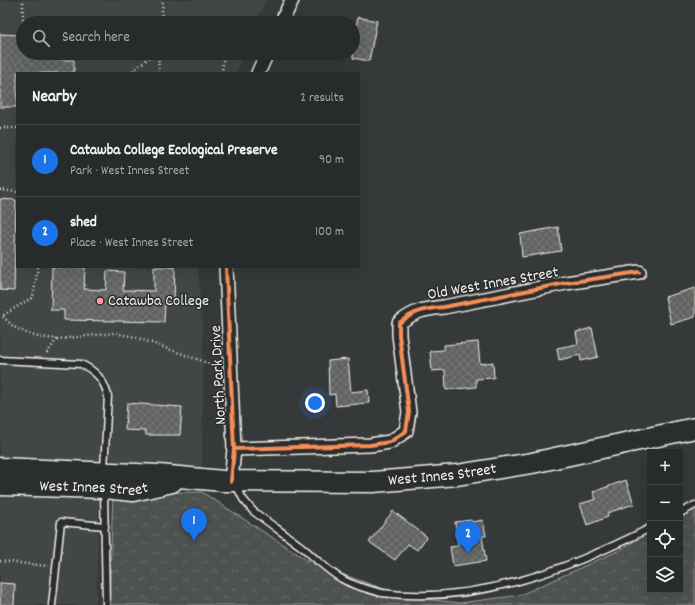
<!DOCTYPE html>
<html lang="en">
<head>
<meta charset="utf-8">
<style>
  :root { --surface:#282b2b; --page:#303333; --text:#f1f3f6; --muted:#a5a7a9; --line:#444747; --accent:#1a73e8 }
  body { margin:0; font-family:Dekko,sans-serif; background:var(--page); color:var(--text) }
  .controls { position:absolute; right:12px; bottom:12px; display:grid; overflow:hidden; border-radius:0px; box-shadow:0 4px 16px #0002 }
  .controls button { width:36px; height:36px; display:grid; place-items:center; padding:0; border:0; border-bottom:1px solid var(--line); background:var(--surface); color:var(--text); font:20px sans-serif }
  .you { position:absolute; left:315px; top:403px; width:14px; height:14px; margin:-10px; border:3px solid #fff; border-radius:50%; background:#1a73e8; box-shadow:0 0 0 6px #1a73e833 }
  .badge { display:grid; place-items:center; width:26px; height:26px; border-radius:50%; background:var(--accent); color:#fff; font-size:13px; font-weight:700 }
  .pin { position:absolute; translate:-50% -33px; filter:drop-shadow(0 1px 2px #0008) }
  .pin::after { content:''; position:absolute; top:21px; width:14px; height:12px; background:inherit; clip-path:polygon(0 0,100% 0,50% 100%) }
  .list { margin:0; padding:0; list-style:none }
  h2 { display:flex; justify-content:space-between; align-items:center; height:52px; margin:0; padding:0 16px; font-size:17px }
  h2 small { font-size:13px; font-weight:400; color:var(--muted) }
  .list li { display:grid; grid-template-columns:26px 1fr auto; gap:12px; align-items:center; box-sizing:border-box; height:72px; padding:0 16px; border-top:1px solid var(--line) }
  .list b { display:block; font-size:15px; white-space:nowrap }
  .list p { margin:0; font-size:13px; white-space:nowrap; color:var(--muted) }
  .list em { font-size:13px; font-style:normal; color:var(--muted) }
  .icon { flex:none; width:22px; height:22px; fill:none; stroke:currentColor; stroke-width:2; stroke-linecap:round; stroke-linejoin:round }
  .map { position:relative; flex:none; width:695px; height:605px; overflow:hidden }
  .search { position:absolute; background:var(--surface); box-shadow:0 4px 16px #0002; left:16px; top:16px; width:344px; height:44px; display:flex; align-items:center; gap:10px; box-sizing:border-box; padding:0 14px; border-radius:22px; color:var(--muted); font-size:15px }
  .panel { position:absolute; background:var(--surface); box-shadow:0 4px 16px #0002; left:16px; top:72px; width:344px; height:196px; border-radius:0px }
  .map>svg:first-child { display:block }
</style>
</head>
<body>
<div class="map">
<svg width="695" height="605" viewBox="0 0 695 605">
  <defs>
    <pattern id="park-crowns" width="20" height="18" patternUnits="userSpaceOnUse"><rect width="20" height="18" fill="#4e514f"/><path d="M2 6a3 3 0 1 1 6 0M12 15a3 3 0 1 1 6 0" fill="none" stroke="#686a68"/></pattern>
    <pattern id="building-cross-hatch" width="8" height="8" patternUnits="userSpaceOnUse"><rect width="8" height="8" fill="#616362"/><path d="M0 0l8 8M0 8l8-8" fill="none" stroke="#787a78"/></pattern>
  </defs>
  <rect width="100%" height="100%" fill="#363939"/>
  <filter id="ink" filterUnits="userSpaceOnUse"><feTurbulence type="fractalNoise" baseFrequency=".025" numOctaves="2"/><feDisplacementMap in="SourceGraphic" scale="8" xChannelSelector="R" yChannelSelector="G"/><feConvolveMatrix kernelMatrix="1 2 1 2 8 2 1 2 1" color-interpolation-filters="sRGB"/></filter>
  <g filter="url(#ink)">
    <!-- built -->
    <path fill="#434645" d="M0,0H266L256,23H23V53H244L236,73H17V267H198L203,334L202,480L100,457L96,605H0Z"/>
    <!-- park -->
    <path fill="url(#park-crowns)" stroke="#a1a19c" d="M202,492L313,564L407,597L460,603L520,595L620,550L650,531V590H680V511L695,502V605H109L113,493Z"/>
    <!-- building -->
    <g fill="url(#building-cross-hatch)" stroke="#f4f1e8">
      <path d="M358,17L377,21L369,61L353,58V42Z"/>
      <path d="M0,34L23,35V53H63V60H74V73H17V107H0Z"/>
      <path d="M0,199L16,200L14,291L0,290Z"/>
      <path d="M558,227L561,251L522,257L520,234Z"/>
      <path d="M52,267H85L84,289L106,290L107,271L124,272L123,290L154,291V267H175L174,302H165L164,322L64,320V310H51Z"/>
      <path d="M695,288V317L671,324L665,297Z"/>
      <path d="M592,328L598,357L581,361L580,355L559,360L557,348L578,344L576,332Z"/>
      <path d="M478,342L480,364L493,362L494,378L476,379V387L446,390L445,370L432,371L430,351L444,350V345Z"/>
      <path d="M348,359L351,392L368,390L369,403L336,406L335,394L329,395L328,361Z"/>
      <path d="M127,403L182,407L180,435H146V431L125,430Z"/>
      <path d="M626,480L634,504L607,513L608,517L587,525L580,504L596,499L593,492Z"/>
      <path d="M393,511L427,537L417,550L408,544L395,560L369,542Z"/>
      <path d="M471,520L472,522L483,520L486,536H482L486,561L453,566L450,547L458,546L455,522Z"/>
      <path d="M0,583L15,584L14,605H0Z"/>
    </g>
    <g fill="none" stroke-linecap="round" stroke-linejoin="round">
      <!-- lane casing -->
      <g stroke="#f4f1e8" stroke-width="9">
        <g id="lane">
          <path d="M0,360L81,364C96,371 104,380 108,396L104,469"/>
          <path d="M236,485L243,499L253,511C269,523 286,535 302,547C315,558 328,571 342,579C354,586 370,590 382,593C476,605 569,569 650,528"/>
          <path d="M104,491L106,605"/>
          <path d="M680,513L695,505"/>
          <path d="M52,605L61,522L105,526"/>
        </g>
      </g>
      <!-- street casing -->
      <g stroke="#f4f1e8" stroke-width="16">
        <g id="street">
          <path d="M281,23L292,0"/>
          <path d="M258,73L267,53"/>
          <path d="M226,267L234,449L231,482"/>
          <path d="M234,449L370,445L390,442L406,431L409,412L399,335V323C415,311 423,309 444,307L566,283L639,272"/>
        </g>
      </g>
      <!-- primary casing -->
      <g stroke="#f4f1e8" stroke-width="23">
        <g id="primary">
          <path id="s1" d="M0,468L158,475L223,481L373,482L457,475L532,463L695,428"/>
          <path id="s2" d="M0,485L104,488L133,491L172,482"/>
        </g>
      </g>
      <!-- path -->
      <g stroke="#f4f1e8" stroke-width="2.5" stroke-dasharray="1 3" stroke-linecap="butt">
        <path d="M23,23V0"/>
        <path d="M161,23L163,0"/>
        <path d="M23,35V34"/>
        <path d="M130,73L155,53"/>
        <path d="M158,73L159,53"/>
        <path d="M222,73L224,53"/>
        <path d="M0,128H17"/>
        <path d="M0,190L17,192"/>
        <path d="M38,267L33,297L2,316L14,327L28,334L38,337L58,339L114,333L135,337L216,366"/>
        <path d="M47,353L57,339"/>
        <path d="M0,561L48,566"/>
      </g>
      <!-- lane -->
      <use href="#lane" stroke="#2a2d2e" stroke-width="6"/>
      <!-- street -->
      <use href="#street" stroke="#2a2d2e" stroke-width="13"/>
      <!-- primary -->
      <use href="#primary" stroke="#2a2d2e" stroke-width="20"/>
      <!-- cycleway casing -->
      <g stroke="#2a2d2e" stroke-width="6">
        <g id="cycleway">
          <path d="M226,267L234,449L231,482"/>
          <path d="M234,449L370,445L390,442L406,431L409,412L399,335V323C415,311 423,309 444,307L566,283L639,272"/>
        </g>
      </g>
      <!-- cycleway -->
      <use href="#cycleway" stroke="#f78f57" stroke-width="4"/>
    </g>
  </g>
  <!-- markers -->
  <circle fill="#ff9aa2" stroke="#2a2d2e" stroke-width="1.5" cx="100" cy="301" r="4"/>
  <g text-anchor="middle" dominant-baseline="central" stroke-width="3" stroke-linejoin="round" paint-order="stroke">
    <!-- street labels -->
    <g font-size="16" fill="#f4f1e8" stroke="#2a2d2e">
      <text transform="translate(493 284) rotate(-10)">Old West Innes Street</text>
      <text transform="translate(219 375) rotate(-93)">North Park Drive</text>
      <text stroke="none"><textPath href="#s1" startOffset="443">West Innes Street</textPath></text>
      <text stroke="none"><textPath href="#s2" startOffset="94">West Innes Street</textPath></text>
    </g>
    <!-- poi labels -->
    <g font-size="16" fill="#f4f1e8" stroke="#2a2d2e" text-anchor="start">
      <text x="108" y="301">Catawba College</text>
    </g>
  </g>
</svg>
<div class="controls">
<button>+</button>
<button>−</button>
<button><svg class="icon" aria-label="locate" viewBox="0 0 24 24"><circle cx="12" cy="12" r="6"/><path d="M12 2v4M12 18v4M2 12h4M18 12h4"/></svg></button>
<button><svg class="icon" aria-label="layers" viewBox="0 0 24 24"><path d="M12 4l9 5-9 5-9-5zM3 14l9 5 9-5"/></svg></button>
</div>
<div class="you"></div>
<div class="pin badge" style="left:194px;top:541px">1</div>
<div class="pin badge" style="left:468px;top:554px">2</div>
<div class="search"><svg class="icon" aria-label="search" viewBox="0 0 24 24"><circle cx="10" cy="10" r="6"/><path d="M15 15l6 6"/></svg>Search here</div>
<section class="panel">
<h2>Nearby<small>2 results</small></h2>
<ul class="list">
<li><span class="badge">1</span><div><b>Catawba College Ecological Preserve</b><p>Park · West Innes Street</p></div><em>90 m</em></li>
<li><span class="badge">2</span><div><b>shed</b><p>Place · West Innes Street</p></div><em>100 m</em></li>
</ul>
</section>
</div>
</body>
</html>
